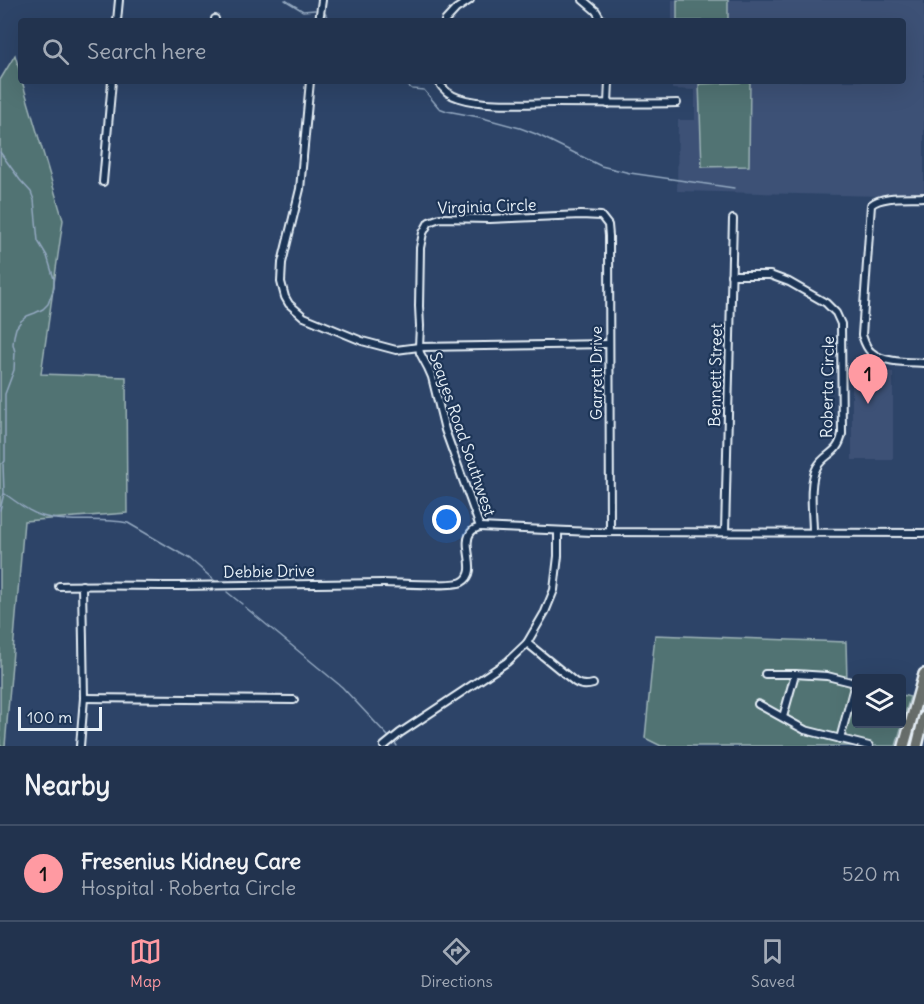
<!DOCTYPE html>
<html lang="en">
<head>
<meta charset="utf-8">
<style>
  :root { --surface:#22334e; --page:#2a3b55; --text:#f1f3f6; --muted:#a2aab6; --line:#3f4e66; --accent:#ff9aa2 }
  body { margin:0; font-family:Delius,sans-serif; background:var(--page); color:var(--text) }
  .controls { position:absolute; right:18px; bottom:18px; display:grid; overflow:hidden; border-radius:6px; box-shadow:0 6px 24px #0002 }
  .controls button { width:54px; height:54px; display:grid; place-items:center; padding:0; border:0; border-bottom:2px solid var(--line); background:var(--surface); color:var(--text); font:30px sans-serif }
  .scale { position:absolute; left:18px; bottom:15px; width:84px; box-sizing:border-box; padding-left:6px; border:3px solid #e8f1f8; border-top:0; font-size:16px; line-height:21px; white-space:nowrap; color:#e8f1f8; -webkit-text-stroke:4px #1d3557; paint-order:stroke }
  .you { position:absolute; left:447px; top:520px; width:21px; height:21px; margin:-15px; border:4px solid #fff; border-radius:50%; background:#1a73e8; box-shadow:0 0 0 9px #1a73e833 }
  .badge { display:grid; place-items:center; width:39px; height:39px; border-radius:50%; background:var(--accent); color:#111; font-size:20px; font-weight:700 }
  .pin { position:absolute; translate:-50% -50px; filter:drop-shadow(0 2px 3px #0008) }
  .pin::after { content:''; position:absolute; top:32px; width:21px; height:18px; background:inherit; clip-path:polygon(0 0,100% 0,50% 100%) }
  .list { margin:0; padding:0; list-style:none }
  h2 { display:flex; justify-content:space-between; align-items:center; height:78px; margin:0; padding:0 24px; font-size:26px }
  h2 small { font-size:20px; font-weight:400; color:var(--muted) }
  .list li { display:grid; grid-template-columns:39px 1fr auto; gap:18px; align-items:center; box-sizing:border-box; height:96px; padding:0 24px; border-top:2px solid var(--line) }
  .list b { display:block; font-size:22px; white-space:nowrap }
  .list p { margin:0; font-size:20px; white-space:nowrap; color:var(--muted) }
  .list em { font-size:20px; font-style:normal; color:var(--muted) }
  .icon { flex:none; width:33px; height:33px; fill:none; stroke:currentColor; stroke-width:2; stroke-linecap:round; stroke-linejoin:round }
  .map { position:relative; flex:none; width:924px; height:746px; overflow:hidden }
  .search { position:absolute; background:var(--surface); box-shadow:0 6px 24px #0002; left:18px; right:18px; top:18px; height:66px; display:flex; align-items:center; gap:15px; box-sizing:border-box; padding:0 21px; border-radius:6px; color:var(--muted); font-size:22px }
  .sheet { height:174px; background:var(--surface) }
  nav { display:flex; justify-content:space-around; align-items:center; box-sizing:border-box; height:84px; border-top:2px solid var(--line); background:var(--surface); font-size:16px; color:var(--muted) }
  nav a { display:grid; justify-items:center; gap:3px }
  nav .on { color:var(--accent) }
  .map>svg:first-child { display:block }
</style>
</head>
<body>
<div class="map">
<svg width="924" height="746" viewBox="0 0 924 746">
  <rect width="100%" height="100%" fill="#2d4468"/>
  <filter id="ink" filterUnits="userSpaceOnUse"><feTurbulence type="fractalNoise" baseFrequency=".0167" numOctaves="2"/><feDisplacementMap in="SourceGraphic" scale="12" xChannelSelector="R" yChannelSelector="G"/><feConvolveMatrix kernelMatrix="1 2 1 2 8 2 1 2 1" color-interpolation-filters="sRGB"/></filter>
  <g filter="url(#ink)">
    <!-- built -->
    <g fill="#3c5176">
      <path d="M672,0H924V197L677,191L678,120H695V90L672,89V81H903V21H672Z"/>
      <path d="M860,359L866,370L893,372V460H852V369Z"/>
    </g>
    <!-- green -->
    <g fill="#517373" stroke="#9cb2b6" stroke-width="1.5">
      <rect x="677" y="0" width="51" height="21"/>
      <path d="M15,55L21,76V81H22L63,220L41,374L126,377L127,513L24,521L5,746H0V80Z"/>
      <path d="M750,82L749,166L702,167L699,84Z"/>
      <path d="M655,635L846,642L847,682L856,685V724H902V695L910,697L896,746H661L645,738Z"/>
    </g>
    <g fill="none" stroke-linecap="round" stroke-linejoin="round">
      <!-- stream -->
      <g stroke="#93a8c0" stroke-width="1.5">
        <path d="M285,0L303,11L315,10"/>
        <path d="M325,13L329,21"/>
        <path d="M402,81L412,89L424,90L439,108L447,111L479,117L520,128L536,134L601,166L630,173L734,188"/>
        <path d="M0,152L20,180L31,192L34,200L38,241L47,256L54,279V288L48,304L43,309L35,313L27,316L21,321L16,328L14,336L13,344L15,352L14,370L5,394V461L3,464L4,493L0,510"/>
        <path d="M5,494C17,502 28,512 42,516C70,524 100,517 128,523L190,559L215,581"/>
        <path d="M227,592L242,604"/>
        <path d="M245,607L342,687L388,736"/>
        <path d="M395,743L397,746"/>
      </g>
      <!-- street casing -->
      <g stroke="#e8f1f8" stroke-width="10">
        <g id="street">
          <path d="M583,0L596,11L602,21"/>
          <path d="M117,21L119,0"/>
          <path d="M215,21V19"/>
          <path d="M319,21L322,0"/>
          <path d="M445,21L456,9L470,0"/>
          <path d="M310,81L300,189L282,263L281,282L285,297L289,304L304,317L362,341L396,350L419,347L609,344"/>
          <path d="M438,81C443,90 449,95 459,98C487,107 527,103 557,103C597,103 637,104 677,103"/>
          <path d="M608,104L609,81"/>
          <path d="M103,182L112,81"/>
          <path d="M924,197C909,198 882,195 871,205L862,335C864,341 866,348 871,352C883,363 909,362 924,363"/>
          <path d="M731,275H770L789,282L826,303L836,313L841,324L842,434C838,455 826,452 817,467C808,483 813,514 813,532"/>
          <path d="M480,527L445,430L432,377L428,368L420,353L419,347L420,326L419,306L420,248L423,233L429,222L440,218L490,219L581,215L601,216L608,225L609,236L610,532"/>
          <path d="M480,527L592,532L924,533"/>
          <path d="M725,532C728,428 730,323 733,219"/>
          <path d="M59,586C98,585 138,586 178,586C247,585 315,584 384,583C398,583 452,587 462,582C481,572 459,544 472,531C474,529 477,528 480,527"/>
          <path d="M527,643L575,682C581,686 586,686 593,684"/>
          <path d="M765,674H795L827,676L855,683L840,739"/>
          <path d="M84,698L294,700"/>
          <path d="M758,704L805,730L869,746"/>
          <path d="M783,717L795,674"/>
          <path d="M80,746L84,698L82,585"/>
          <path d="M384,746L400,733L507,662L527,643L545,612L554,590L558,556V531"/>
        </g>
      </g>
      <!-- primary casing -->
      <g stroke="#e8f1f8" stroke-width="14">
        <g id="primary">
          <path d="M904,746L924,674"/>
          <path d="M917,746L924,717"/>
        </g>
      </g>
      <!-- street -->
      <use href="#street" stroke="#1d3557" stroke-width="6"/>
      <!-- primary -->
      <use href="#primary" stroke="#6b706d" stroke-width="9"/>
    </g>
  </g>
  <g text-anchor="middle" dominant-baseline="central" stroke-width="4.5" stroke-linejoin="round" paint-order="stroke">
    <!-- street labels -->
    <g font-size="16" fill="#e8f1f8" stroke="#1d3557">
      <text transform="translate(487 206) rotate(-2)">Virginia Circle</text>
      <text transform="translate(596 373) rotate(-90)">Garrett Drive</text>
      <text transform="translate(715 375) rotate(-89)">Bennett Street</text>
      <text transform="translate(827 387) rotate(-89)">Roberta Circle</text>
      <text transform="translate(463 434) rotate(71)">Seayes Road Southwest</text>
      <text transform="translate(269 571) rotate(-1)">Debbie Drive</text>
    </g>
  </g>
</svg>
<div class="controls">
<button><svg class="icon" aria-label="layers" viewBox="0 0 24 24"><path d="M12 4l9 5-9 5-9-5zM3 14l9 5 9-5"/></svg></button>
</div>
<div class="scale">100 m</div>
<div class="you"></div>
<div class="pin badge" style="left:868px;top:404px">1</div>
<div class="search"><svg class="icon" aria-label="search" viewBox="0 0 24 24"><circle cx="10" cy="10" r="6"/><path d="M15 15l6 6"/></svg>Search here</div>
</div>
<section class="sheet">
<h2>Nearby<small></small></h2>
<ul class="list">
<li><span class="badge">1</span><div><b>Fresenius Kidney Care</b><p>Hospital · Roberta Circle</p></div><em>520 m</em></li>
</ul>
</section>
<nav>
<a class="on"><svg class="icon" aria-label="map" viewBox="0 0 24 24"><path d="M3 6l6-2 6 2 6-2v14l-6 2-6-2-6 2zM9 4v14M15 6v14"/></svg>Map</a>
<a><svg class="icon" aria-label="directions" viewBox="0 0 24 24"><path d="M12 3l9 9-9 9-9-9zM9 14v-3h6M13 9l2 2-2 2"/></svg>Directions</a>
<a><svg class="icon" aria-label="saved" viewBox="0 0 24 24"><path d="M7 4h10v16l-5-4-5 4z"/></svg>Saved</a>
</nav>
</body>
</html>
